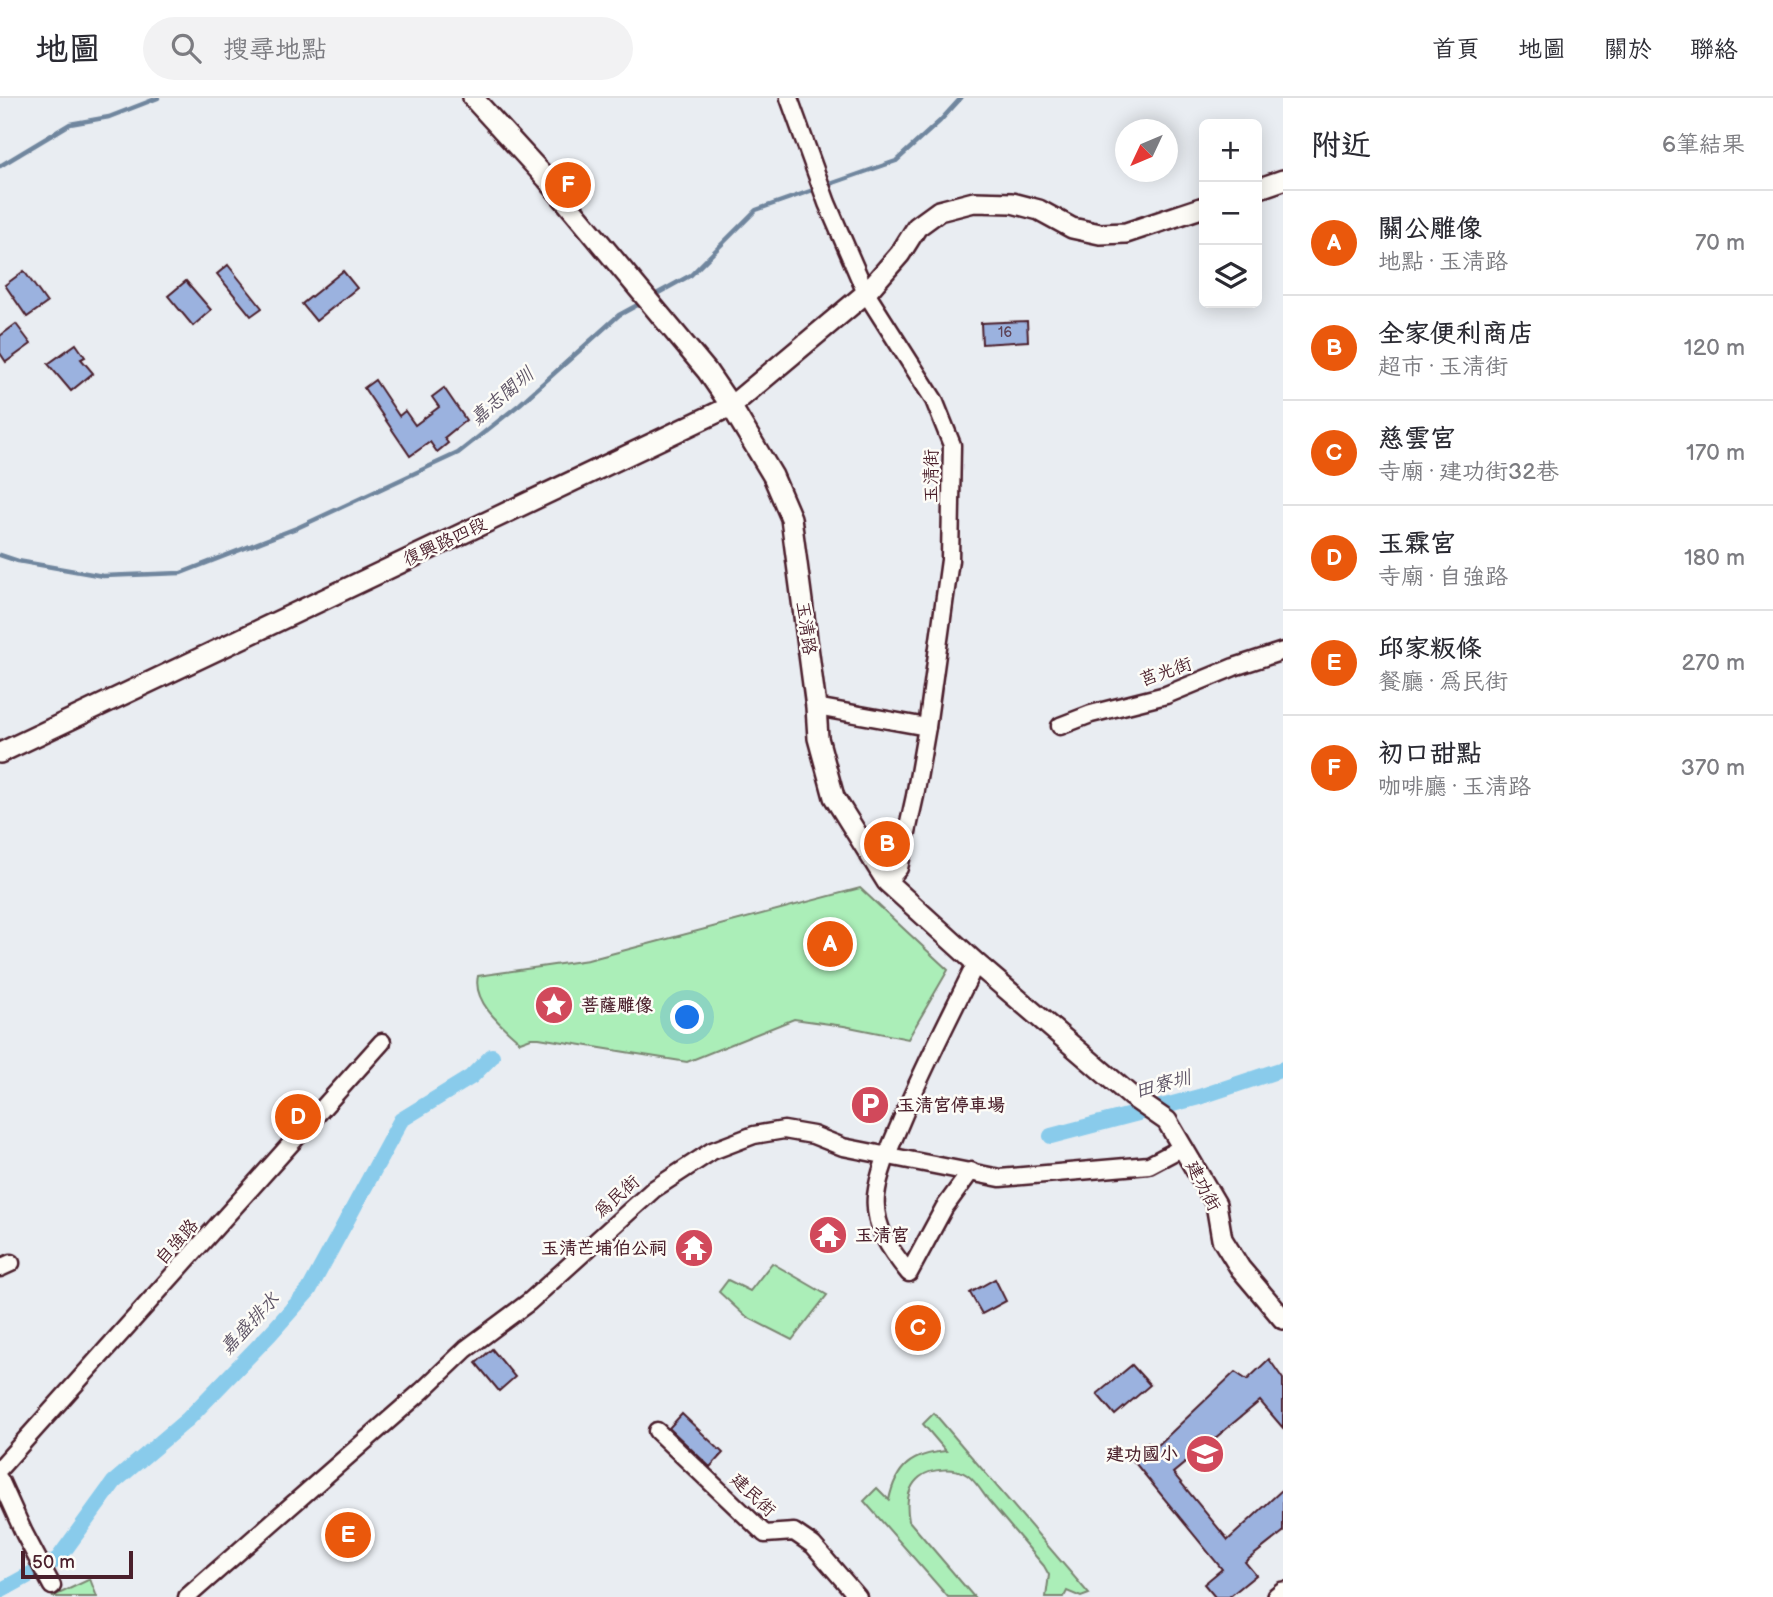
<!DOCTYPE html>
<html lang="zh-TW">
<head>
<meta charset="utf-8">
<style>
  :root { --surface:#fff; --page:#f2f2f3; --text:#2b2b33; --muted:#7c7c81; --line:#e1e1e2; --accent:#ea580c }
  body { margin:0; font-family:"Balsamiq Sans","LXGW WenKai TC",sans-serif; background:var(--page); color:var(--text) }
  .controls { position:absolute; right:21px; top:21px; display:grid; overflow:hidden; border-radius:10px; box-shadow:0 4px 18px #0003 }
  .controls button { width:63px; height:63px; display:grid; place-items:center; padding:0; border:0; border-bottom:2px solid var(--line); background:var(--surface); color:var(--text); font:35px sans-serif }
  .compass { position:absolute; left:1115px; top:21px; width:63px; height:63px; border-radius:50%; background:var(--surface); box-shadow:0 4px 18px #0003; rotate:226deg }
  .scale { position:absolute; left:21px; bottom:18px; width:112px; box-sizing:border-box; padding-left:7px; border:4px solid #4a1f2b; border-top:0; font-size:19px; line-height:24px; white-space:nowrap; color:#4a1f2b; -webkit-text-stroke:5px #fdfcf7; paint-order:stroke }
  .you { position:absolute; left:688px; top:920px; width:24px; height:24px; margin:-18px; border:5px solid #fff; border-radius:50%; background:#1a73e8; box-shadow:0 0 0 10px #1a73e833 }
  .badge { display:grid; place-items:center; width:46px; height:46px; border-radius:50%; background:var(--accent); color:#fff; font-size:23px; font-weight:700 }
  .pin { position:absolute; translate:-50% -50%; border:4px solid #fff; box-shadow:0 2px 7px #0006 }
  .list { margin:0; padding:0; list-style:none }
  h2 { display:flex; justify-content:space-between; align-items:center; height:91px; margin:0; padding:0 28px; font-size:30px }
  h2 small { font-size:23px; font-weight:400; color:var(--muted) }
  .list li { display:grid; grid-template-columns:46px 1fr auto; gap:21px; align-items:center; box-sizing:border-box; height:105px; padding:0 28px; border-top:2px solid var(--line) }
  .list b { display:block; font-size:26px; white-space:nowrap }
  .list p { margin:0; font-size:23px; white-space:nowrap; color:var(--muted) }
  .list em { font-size:23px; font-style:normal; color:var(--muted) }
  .icon { flex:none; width:38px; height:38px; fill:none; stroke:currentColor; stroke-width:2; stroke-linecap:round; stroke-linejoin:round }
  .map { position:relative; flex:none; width:1283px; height:1499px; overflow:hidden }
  header { display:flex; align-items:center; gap:42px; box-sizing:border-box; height:98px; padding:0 35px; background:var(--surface); border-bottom:2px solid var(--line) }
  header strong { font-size:33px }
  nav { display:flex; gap:38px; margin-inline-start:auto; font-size:24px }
  .search { width:490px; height:63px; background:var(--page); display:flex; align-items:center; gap:18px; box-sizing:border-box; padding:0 24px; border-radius:38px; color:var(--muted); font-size:26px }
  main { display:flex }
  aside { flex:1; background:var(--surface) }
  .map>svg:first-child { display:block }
</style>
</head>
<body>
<header>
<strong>地圖</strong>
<div class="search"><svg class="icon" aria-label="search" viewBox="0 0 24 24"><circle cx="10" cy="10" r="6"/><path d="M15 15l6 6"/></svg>搜尋地點</div>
<nav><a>首頁</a><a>地圖</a><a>關於</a><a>聯絡</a></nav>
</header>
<main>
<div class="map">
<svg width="1283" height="1499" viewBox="0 0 1283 1499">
  <rect width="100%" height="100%" fill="#e9edf2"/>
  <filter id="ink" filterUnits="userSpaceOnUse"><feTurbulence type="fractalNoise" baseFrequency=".0143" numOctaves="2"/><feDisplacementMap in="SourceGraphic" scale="14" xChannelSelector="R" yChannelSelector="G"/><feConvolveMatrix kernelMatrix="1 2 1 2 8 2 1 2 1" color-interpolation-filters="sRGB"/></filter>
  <g filter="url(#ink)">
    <!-- green -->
    <g fill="#abeeb8" stroke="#7a8672" stroke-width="2">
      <path d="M860,790L948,872L908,941L844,928L794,921L687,964L539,940H531L520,944C502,928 472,904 478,878L588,862Z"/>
      <path d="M772,1165L827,1197L792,1242L745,1218L719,1194L728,1182L750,1193Z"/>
      <path d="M934,1315L1089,1496L1081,1499L1067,1493L1064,1499H1046L1049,1477L1044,1468C1025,1446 1007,1424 988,1402C982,1394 975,1382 967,1377C956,1369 931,1370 920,1379C906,1390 906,1407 909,1423L974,1499H948L864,1403L877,1390L889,1402C896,1368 912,1356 946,1353L923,1326Z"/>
      <path d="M90,1481L97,1499H52Z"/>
    </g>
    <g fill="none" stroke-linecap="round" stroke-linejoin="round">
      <!-- stream -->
      <g stroke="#70869e" stroke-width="4.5">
        <path d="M0,68L70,26L109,19L158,0"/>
        <path d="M651,199L691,177L756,112L896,63L940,23L961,0"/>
        <path d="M0,457L18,463L103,478L181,475L299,429L458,355L520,306L619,217L643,204"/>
      </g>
      <!-- canal -->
      <g stroke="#89cbeb" stroke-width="16">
        <path d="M1051,1038L1199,999L1283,971"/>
        <path d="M0,1493L58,1461L114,1384L188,1321L270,1236L309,1192L401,1022L471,979L492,958"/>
      </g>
    </g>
    <!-- building -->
    <g fill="#9bb2df" stroke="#4a1f2b" stroke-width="2">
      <path d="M228,167L262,210L251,218L217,176Z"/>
      <path d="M24,173L47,205L27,219L5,187Z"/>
      <path d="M343,173L357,190L316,223L302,206Z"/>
      <path d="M186,183L211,212L193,228L168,198Z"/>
      <path d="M1027,223L1028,243L982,246L981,225Z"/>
      <path d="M16,226L31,246L6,264L0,255V238Z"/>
      <path d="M76,246L85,259L81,261L93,275L71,293L48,266Z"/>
      <path d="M375,282L399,318L405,313L415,327L439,309L432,299L444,290L466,322L444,340L448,345L437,354L430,344L410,358L364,290Z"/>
      <path d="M995,1181L1006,1203L982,1216L970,1195Z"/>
      <path d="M492,1251L515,1279L499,1293L476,1265Z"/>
      <path d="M1269,1261L1283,1281V1330L1260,1303L1173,1375L1228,1442L1283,1391V1434L1245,1464L1256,1477L1229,1499H1215L1204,1486L1222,1471L1131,1360L1148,1344L1154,1351L1235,1274L1247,1282Z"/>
      <path d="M1132,1267L1150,1287L1115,1317L1097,1296Z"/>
      <path d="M682,1316L723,1355L710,1369L669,1330Z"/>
    </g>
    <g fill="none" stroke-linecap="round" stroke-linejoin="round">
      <!-- minor casing -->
      <g stroke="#4a1f2b" stroke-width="21">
        <g id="minor">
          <path d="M789,0L827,105L866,195L934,302L952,347L950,462L927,629L915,698L899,770L887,784"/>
          <path d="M816,609L927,629"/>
          <path d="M1060,628L1091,616L1166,597L1234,569L1283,553"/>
          <path d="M971,1073L944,1110L909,1175C891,1153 873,1129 876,1098C879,1072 892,1045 902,1021C924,968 951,917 976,865"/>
          <path d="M0,1170L11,1165"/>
          <path d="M657,1333L765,1436L794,1434L813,1447L858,1499"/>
          <path d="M0,1370L382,944"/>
          <path d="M0,1382L24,1435L52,1488"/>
          <path d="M187,1499L422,1293L466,1251L529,1204L654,1091L712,1053L754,1037L784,1032L813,1037L843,1049L1000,1080L1149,1067L1183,1049"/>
        </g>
      </g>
      <!-- tertiary casing -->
      <g stroke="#4a1f2b" stroke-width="24">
        <g id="tertiary">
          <path d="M473,0L547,81L707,273L731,308L773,378L791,420L816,609L818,640L834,699L887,784L976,865L1131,998L1167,1023L1216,1106L1222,1141L1240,1170L1283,1221"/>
          <path d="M1257,91L1283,82"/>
          <path d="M0,655L731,308L866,195L900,156L917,129L939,113L974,104L1012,105L1039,112L1072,130L1100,136L1126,135L1204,109"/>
          <path d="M1277,1499L1283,1494"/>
        </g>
      </g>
      <!-- minor -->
      <use href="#minor" stroke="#fdfcf7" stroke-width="16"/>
      <!-- tertiary -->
      <use href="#tertiary" stroke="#fdfcf7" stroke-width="19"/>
    </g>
  </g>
  <!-- icons -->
  <defs>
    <g id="sight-disc" transform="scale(2.0125)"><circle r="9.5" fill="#d1495b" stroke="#fdfcf7"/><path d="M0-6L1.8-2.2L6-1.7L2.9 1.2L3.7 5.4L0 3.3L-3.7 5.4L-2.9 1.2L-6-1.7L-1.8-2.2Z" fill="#fff"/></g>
    <g id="parking-disc" transform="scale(2.0125)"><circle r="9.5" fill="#d1495b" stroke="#fdfcf7"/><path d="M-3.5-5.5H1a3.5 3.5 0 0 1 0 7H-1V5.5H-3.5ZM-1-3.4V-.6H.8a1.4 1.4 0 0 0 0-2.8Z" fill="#fff"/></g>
    <g id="temple-disc" transform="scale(2.0125)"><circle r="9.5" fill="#d1495b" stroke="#fdfcf7"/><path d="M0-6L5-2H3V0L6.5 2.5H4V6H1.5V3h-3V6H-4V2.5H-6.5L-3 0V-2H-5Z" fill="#fff"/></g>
    <g id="school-disc" transform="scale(2.0125)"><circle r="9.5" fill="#d1495b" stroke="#fdfcf7"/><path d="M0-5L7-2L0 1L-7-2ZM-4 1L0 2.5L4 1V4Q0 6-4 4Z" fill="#fff"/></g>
  </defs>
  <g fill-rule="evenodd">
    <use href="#sight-disc" x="554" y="907"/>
    <use href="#parking-disc" x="870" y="1007"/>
    <use href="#temple-disc" x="828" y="1137"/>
    <use href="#temple-disc" x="694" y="1150"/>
    <use href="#school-disc" x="1205" y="1356"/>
  </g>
  <g text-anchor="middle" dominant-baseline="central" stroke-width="5" stroke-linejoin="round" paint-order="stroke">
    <!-- number labels -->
    <g font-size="14" fill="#5e4458">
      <text x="1005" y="234">16</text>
    </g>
    <!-- street labels -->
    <g font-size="18" fill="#4a1f2b" stroke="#fdfcf7">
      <text transform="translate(931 378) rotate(-90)">玉清街</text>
      <text transform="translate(445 444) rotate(-25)">復興路四段</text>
      <text transform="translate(806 530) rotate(82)">玉清路</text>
      <text transform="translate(1166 574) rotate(-19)">莒光街</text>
      <text transform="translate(1203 1088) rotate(63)">建功街</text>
      <text transform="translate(617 1099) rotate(-42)">為民街</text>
      <text transform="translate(177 1144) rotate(-48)">自強路</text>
      <text transform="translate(753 1397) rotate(43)">建民街</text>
    </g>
    <!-- poi labels -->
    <g font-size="18" font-weight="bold" fill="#4a1f2b" stroke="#fdfcf7" text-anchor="start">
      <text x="581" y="907">菩薩雕像</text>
      <text x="897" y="1007">玉清宮停車場</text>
      <text x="855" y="1137">玉清宮</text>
      <text x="667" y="1150" text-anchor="end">玉清芒埔伯公祠</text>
      <text x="1178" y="1356" text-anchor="end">建功國小</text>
    </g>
    <!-- water labels -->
    <g font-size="19" font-style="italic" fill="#5d5365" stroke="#fdfcf7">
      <text transform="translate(502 299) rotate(-41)">嘉志閣圳</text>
      <text transform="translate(1163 987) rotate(-15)">田寮圳</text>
      <text transform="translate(250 1226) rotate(-47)">嘉盛排水</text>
    </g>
  </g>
</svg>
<div class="controls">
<button>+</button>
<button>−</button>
<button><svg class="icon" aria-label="layers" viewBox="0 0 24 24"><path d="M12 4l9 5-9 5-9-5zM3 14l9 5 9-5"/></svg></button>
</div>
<svg class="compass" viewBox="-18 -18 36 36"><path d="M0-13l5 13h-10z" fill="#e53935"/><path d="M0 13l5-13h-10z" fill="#7c7c81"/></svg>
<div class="scale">50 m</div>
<div class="you"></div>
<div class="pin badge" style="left:830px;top:846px">A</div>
<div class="pin badge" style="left:887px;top:746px">B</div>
<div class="pin badge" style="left:918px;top:1230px">C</div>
<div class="pin badge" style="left:298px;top:1019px">D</div>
<div class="pin badge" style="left:348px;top:1437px">E</div>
<div class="pin badge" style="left:568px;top:87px">F</div>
</div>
<aside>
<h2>附近<small>6筆結果</small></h2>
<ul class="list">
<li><span class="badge">A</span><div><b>關公雕像</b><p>地點 · 玉清路</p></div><em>70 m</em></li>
<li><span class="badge">B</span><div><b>全家便利商店</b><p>超市 · 玉清街</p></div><em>120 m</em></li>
<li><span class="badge">C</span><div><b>慈雲宮</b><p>寺廟 · 建功街32巷</p></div><em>170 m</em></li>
<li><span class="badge">D</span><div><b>玉霖宮</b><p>寺廟 · 自強路</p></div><em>180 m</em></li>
<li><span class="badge">E</span><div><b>邱家粄條</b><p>餐廳 · 為民街</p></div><em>270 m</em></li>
<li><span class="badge">F</span><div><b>初口甜點</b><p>咖啡廳 · 玉清路</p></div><em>370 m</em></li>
</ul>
</aside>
</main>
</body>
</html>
